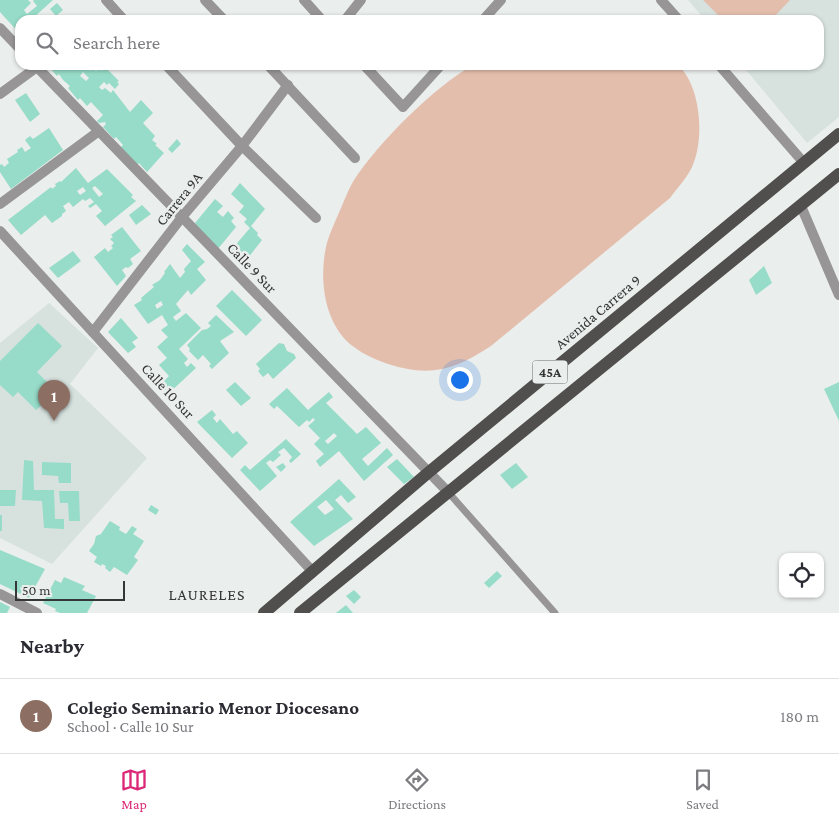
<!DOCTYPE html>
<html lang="en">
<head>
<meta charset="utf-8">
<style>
  :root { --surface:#fff; --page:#f2f2f3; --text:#2b2b33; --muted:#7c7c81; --line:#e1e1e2; --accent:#db2777 }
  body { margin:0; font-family:"Crimson Pro",serif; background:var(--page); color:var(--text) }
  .controls { position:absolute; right:15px; bottom:15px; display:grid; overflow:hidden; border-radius:10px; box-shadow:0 1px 4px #0004 }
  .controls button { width:45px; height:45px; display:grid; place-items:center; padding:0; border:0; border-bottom:1px solid var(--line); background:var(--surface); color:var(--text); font:25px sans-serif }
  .scale { position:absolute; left:15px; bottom:12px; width:110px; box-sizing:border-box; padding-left:5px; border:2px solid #353636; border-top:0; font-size:14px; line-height:18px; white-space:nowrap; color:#353636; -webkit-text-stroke:4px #eaeeec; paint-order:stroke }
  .you { position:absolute; left:459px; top:379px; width:18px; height:18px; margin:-12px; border:4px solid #fff; border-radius:50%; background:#1a73e8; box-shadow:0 0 0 8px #1a73e833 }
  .badge { display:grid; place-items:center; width:32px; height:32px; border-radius:50%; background:var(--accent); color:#fff; font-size:16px; font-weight:700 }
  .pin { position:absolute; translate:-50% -41px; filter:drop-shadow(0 1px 2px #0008) }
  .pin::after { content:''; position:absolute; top:26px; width:18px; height:15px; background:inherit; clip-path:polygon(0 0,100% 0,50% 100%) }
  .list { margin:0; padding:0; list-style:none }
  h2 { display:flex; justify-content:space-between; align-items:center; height:65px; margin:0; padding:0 20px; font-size:21px }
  h2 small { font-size:16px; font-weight:400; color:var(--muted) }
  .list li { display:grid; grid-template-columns:32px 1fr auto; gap:15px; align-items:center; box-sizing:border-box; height:75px; padding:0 20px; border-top:1px solid var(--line) }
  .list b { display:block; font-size:19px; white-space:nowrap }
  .list p { margin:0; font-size:16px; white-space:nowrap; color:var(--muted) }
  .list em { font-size:16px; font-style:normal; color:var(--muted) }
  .icon { flex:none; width:28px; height:28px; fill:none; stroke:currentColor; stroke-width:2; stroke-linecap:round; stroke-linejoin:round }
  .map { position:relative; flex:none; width:839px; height:613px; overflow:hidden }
  .search { position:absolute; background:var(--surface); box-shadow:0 1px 4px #0004; left:15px; right:15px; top:15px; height:55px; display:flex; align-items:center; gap:12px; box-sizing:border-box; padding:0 18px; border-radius:15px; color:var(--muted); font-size:19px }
  .sheet { height:140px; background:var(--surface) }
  nav { display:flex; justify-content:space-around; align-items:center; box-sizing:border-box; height:70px; border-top:1px solid var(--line); background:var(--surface); font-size:14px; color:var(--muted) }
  nav a { display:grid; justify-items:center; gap:2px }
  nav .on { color:var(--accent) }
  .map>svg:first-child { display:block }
</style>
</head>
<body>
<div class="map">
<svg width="839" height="613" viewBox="0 0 839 613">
  <rect width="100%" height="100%" fill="#eaeeec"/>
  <!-- built -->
  <g fill="#d7e2df">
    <path d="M688,0H839V117L807,143L742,65H819V20H705Z"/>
    <path d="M49,303L98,348L70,384L147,458L52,564L0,538V343Z"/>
  </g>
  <!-- green -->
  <g fill="#e4bead">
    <path d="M703,0H790L771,20H723Z"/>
    <path d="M473,65H678C701,86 705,139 692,167C687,178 677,188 670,198L491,346C455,369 432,378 388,364C377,360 364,355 354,347C324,325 319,280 326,247C329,234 336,220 341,208C345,199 349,188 354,180C379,142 434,87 473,65Z"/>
  </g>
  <!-- building -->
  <g fill="#97dcc8" fill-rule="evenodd">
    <path d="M0,0H28L31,3L24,10L27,14L37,6L33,1L34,0H53L32,19L33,20H20V34L0,12Z"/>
    <path d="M57,3L63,10L56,16L50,9Z"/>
    <path d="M53,65H95L93,68L96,71L100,67L98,65H103L119,81L117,82L119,84L115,89L109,83L107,85L104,82L99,87L102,90L105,88L111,93L113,90L130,112L141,100L153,113L143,123L155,136L152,140L157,144L155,145L164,153L147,172L139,163L137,165L121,147L123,145L116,137L114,139L103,127L106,124L105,122L99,123L97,121L103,115L91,102L87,106L80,98L78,100L68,88L70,86L63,80L59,74L57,76L50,68ZM83,72L89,78L86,81L80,76Z"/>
    <path d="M26,93L40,114L30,122L15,100Z"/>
    <path d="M49,128L63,150L11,189L0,172V165L2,164L4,167L9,163L7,159L18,152L17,150L22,147L25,152L31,148L25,140L30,136L33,139Z"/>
    <path d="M177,139L181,144L172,153L168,149Z"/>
    <path d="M76,168L88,183L107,169L133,195L131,197L136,201L105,226L96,216L102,211L96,204L90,208L88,206L94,202L90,198L85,201L83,199L73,207L69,202L63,206L66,211L62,214V216L52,223L45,215L21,235L8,220L51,187L52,189L56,186L55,184L60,181L61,182ZM95,186L103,194L99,197L92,188ZM83,187L86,191L80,195L77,191Z"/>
    <path d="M240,183L265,209L251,226L258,233L257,235L262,240L248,258L241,252L238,255L232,249L250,228L244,222L247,219L239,212L244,206L231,194Z"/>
    <path d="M215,199L223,206L217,212L223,217L228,211L234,218L231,221L236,227L217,250L196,228L195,223Z"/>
    <path d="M142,205L151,214L136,225L129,215Z"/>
    <path d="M122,227L141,251L130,259L133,264L128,268L126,267L122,270L126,276L117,286L94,257L105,248L108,252L113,248L111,246L114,243L110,239L113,237L111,235Z"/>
    <path d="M187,244L205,262L197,269L206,280L191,295L188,290L176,304L181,311L173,317L176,321L186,313L201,328L179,349L188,359L184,363L187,367L191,363L196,368L168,394L160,385L169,376L159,365L167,358L157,347L168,337L161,330L168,325L162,315L148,324L134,305L142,300L141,298L154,287L152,285L160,280L165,273L164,272L170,264L180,278L185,272L184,269L191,261L182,250ZM161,301L163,305L157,309L155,305Z"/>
    <path d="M73,251L81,261L58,278L49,268Z"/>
    <path d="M764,266L772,283L756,295L749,280Z"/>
    <path d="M232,290L262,320L246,336L216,306Z"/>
    <path d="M216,315L234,332L220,341L229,353L212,369L209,366L211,364L203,355L198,360L189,351L190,349L187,345L202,330L207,329L211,326L208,323Z"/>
    <path d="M121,318L138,338L132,342L136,347L128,353L108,332Z"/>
    <path d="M38,323L62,346L37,372L49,384L45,388L53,395L36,410L18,392L13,397L0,385V361Z"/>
    <path d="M279,343L284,344L287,351L294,354L296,358L273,379L268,373L263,377L258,371L260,369L256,364Z"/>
    <path d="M235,382L251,398L241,406L226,390Z"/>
    <path d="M839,382V421L824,389Z"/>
    <path d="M287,388L308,410L329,392L333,397L326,403L357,434L366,427L381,443L362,459L368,466L387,448L393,455L364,481L339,451L320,467L316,461L324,454L314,444L320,438L308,426L315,420L313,418L309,422L307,420L299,427L277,406L274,409L269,404ZM334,433L337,436L328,444L325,441Z"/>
    <path d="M212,410L216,415L213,418L217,423L220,419L233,434L237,431L248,443L232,458L197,422Z"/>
    <path d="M286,439L301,454L291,463L289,461L292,457L284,448L278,452L281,455L273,462L270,460L266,463L277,476L260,491L240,470L245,465L250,470Z"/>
    <path d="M397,459L414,477L404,484L387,467Z"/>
    <path d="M24,460L33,461L34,490H54L55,519H64V529L44,528L42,501L22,500Z"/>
    <path d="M42,462L71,463V483H59L58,476L42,475Z"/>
    <path d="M283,463L286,467L281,472L276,467Z"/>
    <path d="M516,463L528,477L512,489L500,475Z"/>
    <path d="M339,479L356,497L348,503L341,495L335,500L353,519L314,546L290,522ZM326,500L334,509L325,515L317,507Z"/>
    <path d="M0,490H16L15,506H0Z"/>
    <path d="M59,491H79L80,521H69L68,503H60Z"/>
    <path d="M151,505L159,510L156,515L148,510Z"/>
    <rect x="0" y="515" width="2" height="16"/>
    <path d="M110,521L120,527L119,530L126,534L132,526L137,529L133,534L144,541L134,557L138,560L127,575L114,567L110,572L105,568L106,566L102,564L101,566L94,562L97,557L89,551L94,544L96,536L101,534Z"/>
    <path d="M0,550L45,569L29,598L0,584Z"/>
    <path d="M497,571L502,576L489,588L484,583Z"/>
    <path d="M64,577L85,586L82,590L96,596L87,613H60L55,611L56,609L43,603L55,580L61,583Z"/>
    <path d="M354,590L361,597L354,604L346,596Z"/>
    <path d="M0,602L10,607L7,613H0Z"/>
    <path d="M346,605L353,613H336Z"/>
  </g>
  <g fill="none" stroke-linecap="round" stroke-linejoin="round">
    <!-- service -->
    <path stroke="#979595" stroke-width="7" d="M448,492L555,613"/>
    <!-- minor -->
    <g stroke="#979595" stroke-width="10">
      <path d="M106,0L124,20"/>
      <path d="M205,0L224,20"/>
      <path d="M304,0L322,20"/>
      <path d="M661,0L679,20"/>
      <path d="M345,20L361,0"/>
      <path d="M483,20L501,0"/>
      <path d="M0,28L20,49"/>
      <path d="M35,65L448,492"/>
      <path d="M166,65L242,146L316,218"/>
      <path d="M268,65L355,158"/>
      <path d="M364,65L403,107L441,65"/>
      <path d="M719,65L804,163"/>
      <path d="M0,94L37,67"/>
      <path d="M0,204L99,131"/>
      <path d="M801,206L839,295"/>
      <path d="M0,231L313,572"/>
      <path d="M93,332L182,217L242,146L288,85"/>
      <path d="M0,594L37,613"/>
    </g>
    <!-- primary -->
    <g stroke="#514f4e" stroke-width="12">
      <path d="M264,613L429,472L839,134"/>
      <path d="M300,613L839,174"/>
    </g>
  </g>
  <g text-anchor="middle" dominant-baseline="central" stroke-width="5" stroke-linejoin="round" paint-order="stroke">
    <!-- shield labels -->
    <rect fill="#eaeeec" stroke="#6b6d6d" stroke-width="1" x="532.5" y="360.5" width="35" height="23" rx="4"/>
    <g font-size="14" font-weight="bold" fill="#353636">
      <text x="550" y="372">45A</text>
    </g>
    <!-- street labels -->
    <g font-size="15" fill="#353636" stroke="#eaeeec">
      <text transform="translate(179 199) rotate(-51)">Carrera 9A</text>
      <text transform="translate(252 268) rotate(46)">Calle 9 Sur</text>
      <text transform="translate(598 312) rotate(-40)">Avenida Carrera 9</text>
      <text transform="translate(168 391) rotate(47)">Calle 10 Sur</text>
    </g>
    <!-- neighbourhood labels -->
    <g font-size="16" letter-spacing="1" fill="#353636" stroke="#eaeeec">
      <text x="207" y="594">LAURELES</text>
    </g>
  </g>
</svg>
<div class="controls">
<button><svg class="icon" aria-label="locate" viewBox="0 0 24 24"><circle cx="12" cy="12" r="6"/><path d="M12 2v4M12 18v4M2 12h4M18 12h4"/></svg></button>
</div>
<div class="scale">50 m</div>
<div class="you"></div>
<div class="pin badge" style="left:54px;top:421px;background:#8d6e63">1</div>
<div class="search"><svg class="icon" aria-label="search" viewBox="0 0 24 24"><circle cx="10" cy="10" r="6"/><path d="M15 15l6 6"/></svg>Search here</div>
</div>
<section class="sheet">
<h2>Nearby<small></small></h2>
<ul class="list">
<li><span class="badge" style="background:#8d6e63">1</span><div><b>Colegio Seminario Menor Diocesano</b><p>School · Calle 10 Sur</p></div><em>180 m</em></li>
</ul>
</section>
<nav>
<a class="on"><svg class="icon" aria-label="map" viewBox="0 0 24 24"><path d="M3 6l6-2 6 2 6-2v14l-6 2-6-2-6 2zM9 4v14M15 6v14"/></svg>Map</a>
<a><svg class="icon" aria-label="directions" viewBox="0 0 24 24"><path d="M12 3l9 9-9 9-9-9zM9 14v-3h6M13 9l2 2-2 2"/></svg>Directions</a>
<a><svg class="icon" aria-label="saved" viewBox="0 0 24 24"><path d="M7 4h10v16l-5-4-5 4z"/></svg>Saved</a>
</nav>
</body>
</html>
